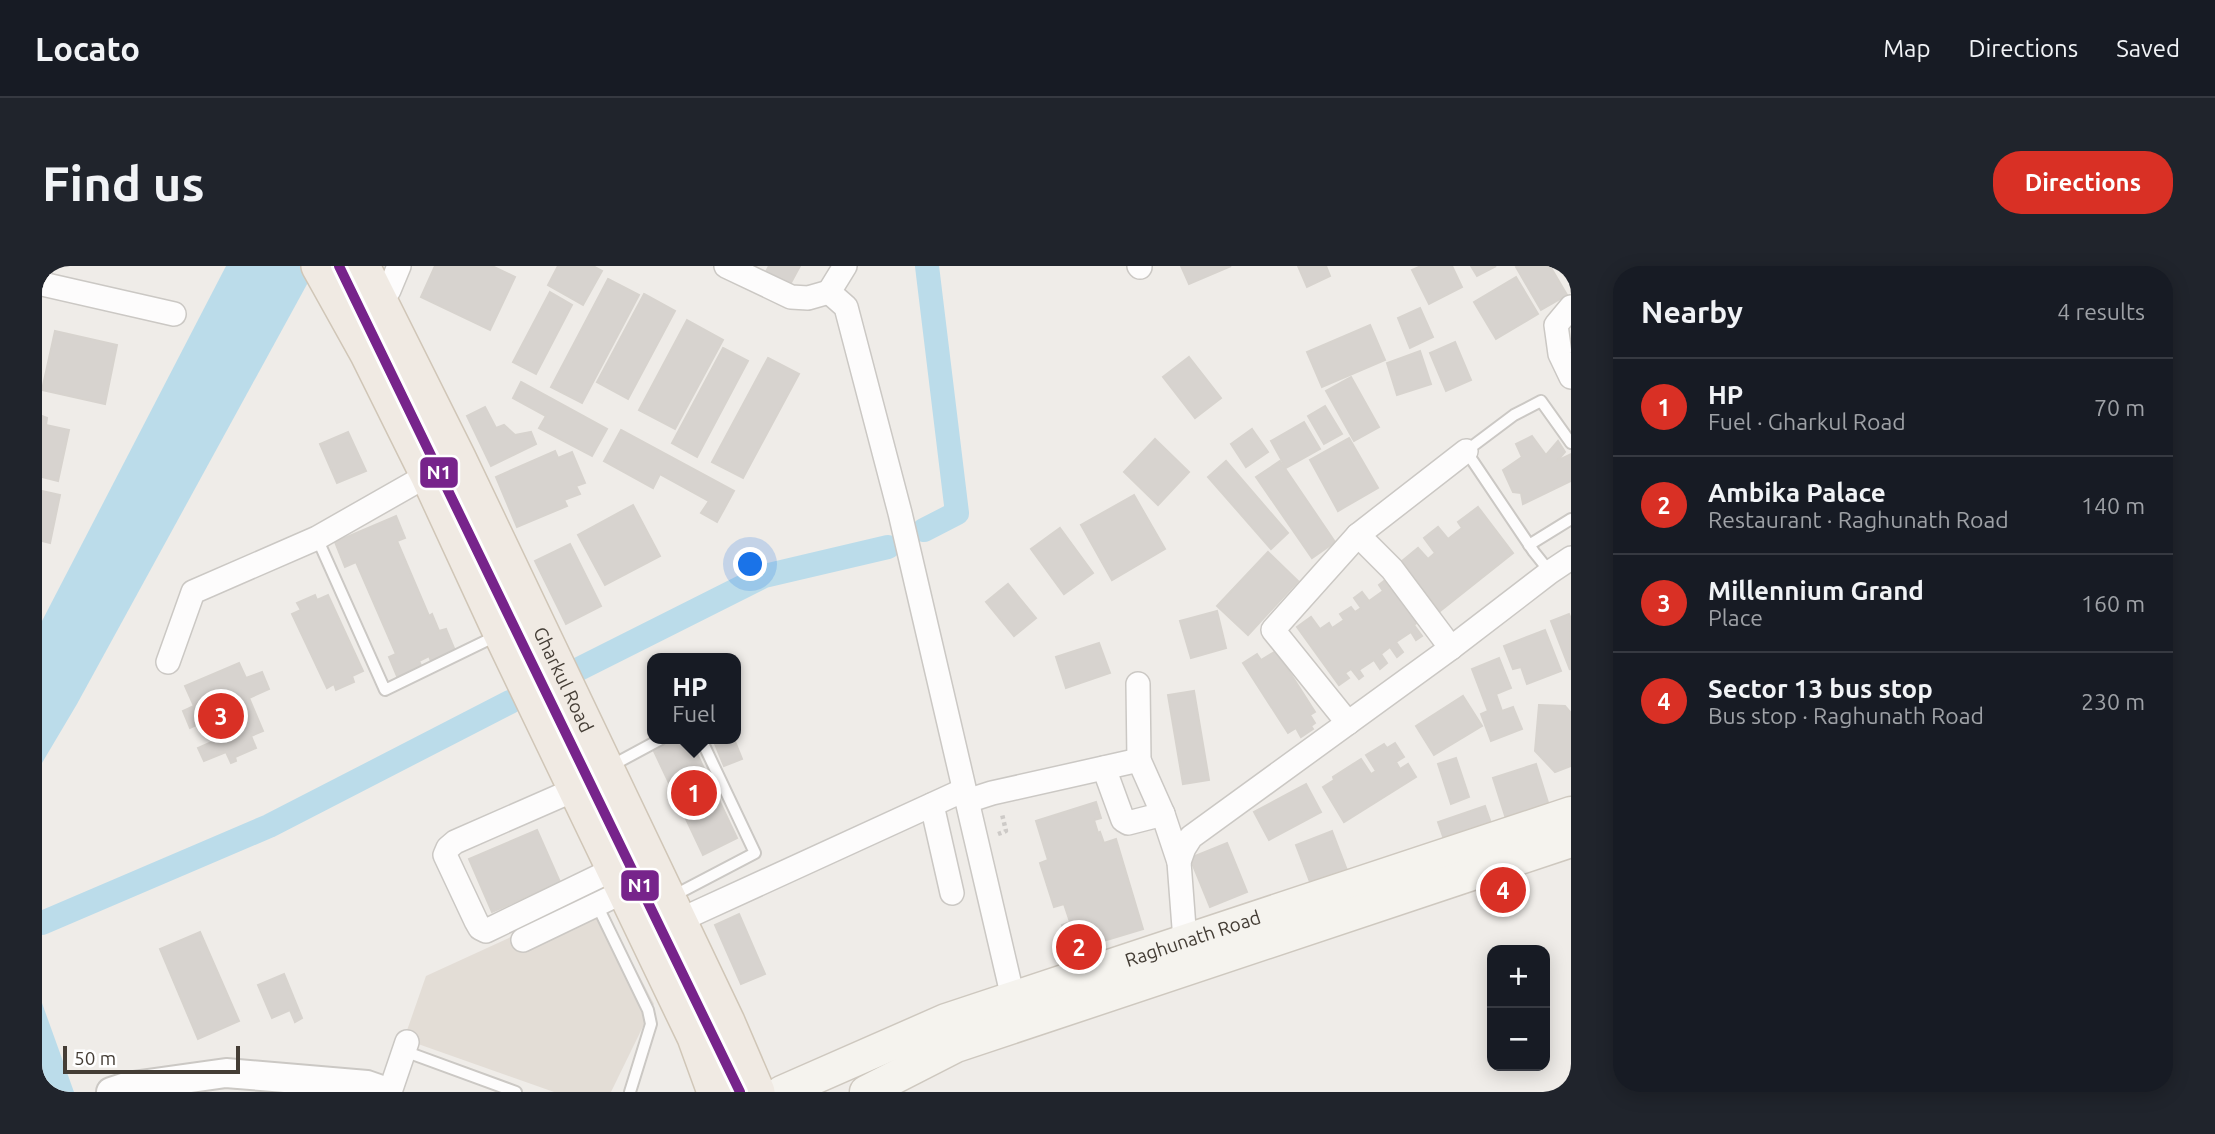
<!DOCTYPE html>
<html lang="en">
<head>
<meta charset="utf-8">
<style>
  :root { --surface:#171b24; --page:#20242c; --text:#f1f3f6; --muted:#9ea1a6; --line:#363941; --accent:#d93025 }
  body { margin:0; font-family:Ubuntu,sans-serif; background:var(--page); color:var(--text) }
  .controls { position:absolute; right:21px; bottom:21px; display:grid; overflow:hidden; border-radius:14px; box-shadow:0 4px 18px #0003 }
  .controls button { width:63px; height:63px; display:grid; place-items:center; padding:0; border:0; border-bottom:2px solid var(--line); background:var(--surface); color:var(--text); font:35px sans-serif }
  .scale { position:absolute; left:21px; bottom:18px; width:177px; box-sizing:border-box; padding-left:7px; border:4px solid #443d35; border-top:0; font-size:19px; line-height:24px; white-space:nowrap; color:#443d35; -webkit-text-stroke:5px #fff; paint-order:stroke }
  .you { position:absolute; left:709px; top:299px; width:24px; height:24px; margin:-18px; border:5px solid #fff; border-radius:50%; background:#1a73e8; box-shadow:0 0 0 10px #1a73e833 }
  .badge { display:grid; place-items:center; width:46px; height:46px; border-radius:50%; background:var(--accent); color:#fff; font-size:23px; font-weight:700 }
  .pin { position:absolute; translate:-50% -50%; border:4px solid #fff; box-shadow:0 2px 7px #0006 }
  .popup { position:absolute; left:605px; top:387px; width:94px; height:91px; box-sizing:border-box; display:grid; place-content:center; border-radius:14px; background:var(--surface); filter:drop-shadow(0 2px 5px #0005); font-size:23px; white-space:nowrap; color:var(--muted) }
  .popup b { font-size:26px; color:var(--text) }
  .popup::after { content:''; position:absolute; left:50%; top:100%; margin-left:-14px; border:14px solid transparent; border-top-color:var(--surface) }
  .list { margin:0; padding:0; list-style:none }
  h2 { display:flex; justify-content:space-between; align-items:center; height:91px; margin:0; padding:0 28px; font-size:30px }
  h2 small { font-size:23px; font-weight:400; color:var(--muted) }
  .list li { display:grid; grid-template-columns:46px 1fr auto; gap:21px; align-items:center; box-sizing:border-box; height:98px; padding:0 28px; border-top:2px solid var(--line) }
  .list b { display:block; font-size:26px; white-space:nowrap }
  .list p { margin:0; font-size:23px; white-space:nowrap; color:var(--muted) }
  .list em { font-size:23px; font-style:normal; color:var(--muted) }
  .map { position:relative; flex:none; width:1529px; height:826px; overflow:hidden; border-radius:28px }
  header { display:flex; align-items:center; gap:42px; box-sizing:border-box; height:98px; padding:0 35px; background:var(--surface); border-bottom:2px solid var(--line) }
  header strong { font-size:33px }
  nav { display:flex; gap:38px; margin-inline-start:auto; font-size:24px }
  .intro { display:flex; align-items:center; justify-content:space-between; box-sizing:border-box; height:168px; padding:0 42px }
  h1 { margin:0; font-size:49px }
  .button { padding:18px 32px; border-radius:28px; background:var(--accent); color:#fff; font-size:24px; font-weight:700 }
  main { display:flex; gap:42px; padding:0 42px }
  aside { flex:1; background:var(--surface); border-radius:28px; box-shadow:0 4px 18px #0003 }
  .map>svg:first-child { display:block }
</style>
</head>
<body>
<header>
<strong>Locato</strong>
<nav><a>Map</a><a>Directions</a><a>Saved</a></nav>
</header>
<div class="intro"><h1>Find us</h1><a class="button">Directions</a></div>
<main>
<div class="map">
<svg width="1529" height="826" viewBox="0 0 1529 826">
  <rect width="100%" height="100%" fill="#efece8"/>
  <!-- residential -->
  <path fill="#e3ddd6" d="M556,631L612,738L569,826H512L362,773L384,710Z"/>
  <!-- water -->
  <g fill="#bbdcea">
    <path d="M184,0H275L35,438L0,497V355Z"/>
    <path d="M0,737L32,826H0Z"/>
  </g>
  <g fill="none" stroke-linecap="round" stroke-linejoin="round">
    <!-- canal -->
    <g stroke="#bbdcea" stroke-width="24">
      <path d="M882,264L915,247L885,0"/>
      <path d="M531,406L722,310L846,281"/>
      <path d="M0,657L227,560L468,436"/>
    </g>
  </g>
  <!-- building -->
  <g fill="#d7d3cf" stroke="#d7d3ce" stroke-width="2">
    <path d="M393,0H450L473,11L448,64L379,31Z"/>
    <path d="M516,0H551L560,5L541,39L506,19Z"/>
    <path d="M727,0H758L744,26L720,13Z"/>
    <path d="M1139,0H1189L1147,18Z"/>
    <path d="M1256,0H1284L1288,10L1265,21Z"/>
    <path d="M1379,0H1410L1420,21L1387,38L1370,4Z"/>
    <path d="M1429,0H1454L1435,10Z"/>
    <path d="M1476,0H1508L1525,29L1499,44L1474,1Z"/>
    <path d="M1474,11L1496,48L1454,73L1432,36Z"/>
    <path d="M566,13L597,29L540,137L509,121Z"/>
    <path d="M508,26L530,39L494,108L471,96Z"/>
    <path d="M602,28L633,45L586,133L555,116Z"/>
    <path d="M1378,42L1391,71L1368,82L1356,52Z"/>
    <path d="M645,54L681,74L633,163L597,144Z"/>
    <path d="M1328,59L1343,94L1280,121L1265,86Z"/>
    <path d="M13,65L75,79L63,138L0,124Z"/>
    <path d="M1413,76L1429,114L1404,125L1388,87Z"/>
    <path d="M681,82L706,95L655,191L630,177Z"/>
    <path d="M1378,85L1389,118L1355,129L1345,97Z"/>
    <path d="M1147,91L1179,132L1153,152L1121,111Z"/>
    <path d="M726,92L757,108L701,212L670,196Z"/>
    <path d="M1309,111L1337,161L1312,175L1284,125Z"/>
    <path d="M479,116L565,163L550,190L497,162L504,150L471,132Z"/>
    <path d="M1283,140L1300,168L1282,178L1266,150Z"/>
    <path d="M443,141L454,162L462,159L473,169L489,166L494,178L449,200L425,150Z"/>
    <path d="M0,150L5,152L4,159L27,164L16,215L0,211Z"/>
    <path d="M1262,156L1278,183L1244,202L1229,175Z"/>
    <path d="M1210,163L1226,186L1204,201L1189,178Z"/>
    <path d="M579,164L692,225L675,256L659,247L667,235L618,208L611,222L562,195Z"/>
    <path d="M306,166L324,205L295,217L278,178Z"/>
    <path d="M1490,170L1504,189L1516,175L1523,186L1515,195L1529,188V215L1481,238L1479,227L1471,226L1461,204L1480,191L1474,178Z"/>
    <path d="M1307,172L1336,222L1296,245L1268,194Z"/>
    <path d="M1113,173L1147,206L1116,239L1082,206Z"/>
    <path d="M513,185L516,192L530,186L543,217L534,220L538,228L522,234L525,240L475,261L454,211Z"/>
    <path d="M1184,195L1246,267L1229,283L1166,211Z"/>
    <path d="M1238,195L1293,276L1270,292L1214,211Z"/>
    <path d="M0,225L18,229L8,277L0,275Z"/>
    <path d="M1092,229L1123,283L1070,314L1039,259Z"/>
    <path d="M591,239L618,290L563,319L536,269Z"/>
    <path d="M1436,241L1471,287L1398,345L1359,296L1376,282L1386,293L1393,287L1382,272L1396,261L1406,273L1420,262L1416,256Z"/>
    <path d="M354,250L363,272L355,275L387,350L390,348L397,365L404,363L414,387L390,398L387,390L377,395L381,404L357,415L347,391L354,388L314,296L303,301L293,276Z"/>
    <path d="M1018,262L1051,307L1022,328L989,283Z"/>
    <path d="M528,278L559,340L524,358L493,295Z"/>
    <path d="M1226,286L1256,315L1206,369L1175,340Z"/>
    <path d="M1342,315L1350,326L1359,320L1378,354L1372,359L1380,370L1374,374L1369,366L1354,376L1361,386L1355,391L1348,381L1339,388L1345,397L1338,403L1332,394L1317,404L1321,410L1317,413L1309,403L1303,407L1307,412L1297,419L1255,361L1269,351L1278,363L1287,357L1290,362L1302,354L1298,348L1309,341L1313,346L1319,342L1312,332L1320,326L1327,335L1341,325L1337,319Z"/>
    <path d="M966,318L994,352L972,370L944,336Z"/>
    <path d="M273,329L275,334L286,329L321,405L310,410L312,416L294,424L292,418L285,422L250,348L259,344L255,337Z"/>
    <path d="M1175,345L1184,382L1149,392L1138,355Z"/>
    <path d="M1527,348L1529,353L1528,404L1509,355Z"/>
    <path d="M1503,364L1519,405L1485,418L1479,401L1471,403L1462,380Z"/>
    <path d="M1057,377L1068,407L1024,422L1014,391Z"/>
    <path d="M1234,385L1273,446L1268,449L1273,457L1269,460L1271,463L1259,471L1254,462L1246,467L1201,397L1215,388L1219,394Z"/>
    <path d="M1457,392L1469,422L1454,428L1460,445L1471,441L1480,463L1449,475L1439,448L1446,445L1430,403Z"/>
    <path d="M197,397L204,412L220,406L227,423L207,432L221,465L209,470L214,482L193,491L194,495L189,497L184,486L162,495L156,482L172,475L163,455L148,462L141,445L152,440L143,420Z"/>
    <path d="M1152,425L1167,514L1141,518L1126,429Z"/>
    <path d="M1421,430L1440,460L1392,489L1374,460Z"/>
    <path d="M1497,439L1523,440L1529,447V500L1513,506L1493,485Z"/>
    <path d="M628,473H648L695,572L661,589L610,481Z"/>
    <path d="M671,473H692L700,493L682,500Z"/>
    <path d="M1353,477L1362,491L1354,496L1358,503L1366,498L1374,511L1302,556L1281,521L1292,514L1291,511L1319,493L1329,508L1334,505L1324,489L1342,478L1345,482Z"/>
    <path d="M1414,492L1427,531L1409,538L1396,498Z"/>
    <path d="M1494,498L1509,546L1466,559L1451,512Z"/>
    <path d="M1264,518L1279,546L1227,574L1212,546Z"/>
    <path d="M1054,536L1059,552L1052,554L1056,567L1058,566L1062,577L1074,573L1101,663L1028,685L1020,659L1028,656L1022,638L1012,641L998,597L1006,594L994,555Z"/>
    <path d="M1443,540L1451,563L1404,579L1396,556Z"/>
    <path d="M495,564L518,616L450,646L427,593Z"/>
    <path d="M1290,565L1306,607L1270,621L1254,579Z"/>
    <path d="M1185,577L1205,626L1168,641L1148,592Z"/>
    <path d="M697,648L723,708L699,718L673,659Z"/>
    <path d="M158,666L197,755L156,773L118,683Z"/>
    <path d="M242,708L260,752L253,756L248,744L230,752L216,719Z"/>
  </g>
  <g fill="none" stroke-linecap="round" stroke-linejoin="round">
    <!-- service casing -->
    <g stroke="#cbc8c4" stroke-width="14">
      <g id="service">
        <path d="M275,272L343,424L454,370"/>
        <path d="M1487,279L1529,253"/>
        <path d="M1508,306L1492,286L1424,185L1472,149L1499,135L1529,177"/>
        <path d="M569,500L619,473"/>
        <path d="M631,630L713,587L659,473"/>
        <path d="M555,639L606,744L609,758L588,826"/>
        <path d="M362,785L474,826"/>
      </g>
    </g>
    <!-- minor casing -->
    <g stroke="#cbc8c4" stroke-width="26">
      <g id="minor">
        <path d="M684,0L749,31L766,32L787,26"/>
        <path d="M803,0L787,26L804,41L858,247L971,732"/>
        <path d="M1097,0L1098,1"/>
        <path d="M0,18L132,48"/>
        <path d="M347,24L357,0"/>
        <path d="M1529,41L1514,59L1518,88L1529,111"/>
        <path d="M1316,269L1350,303L1409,382"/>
        <path d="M126,396L151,326L275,272L398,202"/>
        <path d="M1096,418L1097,494L1121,548L1137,596"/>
        <path d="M1306,457L1231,364L1316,269L1424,185"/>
        <path d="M1062,502L1081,554L1086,557L1121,548"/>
        <path d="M545,515L534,523L413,576L406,582L403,589L434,655L438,662L444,665L572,603"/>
        <path d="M925,535L950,527L1097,494"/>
        <path d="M890,539L910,627"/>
        <path d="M636,655L922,524"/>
        <path d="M481,674L583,625"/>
        <path d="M1144,688L1137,596L1142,582L1149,571L1409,382L1508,306L1529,292"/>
        <path d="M348,826L365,776"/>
      </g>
    </g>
    <!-- tertiary casing -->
    <g stroke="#cbc8c4" stroke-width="32">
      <path id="tertiary" d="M69,826L84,821L184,807L325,819L345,826"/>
    </g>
    <!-- secondary casing -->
    <g stroke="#cec8bf" stroke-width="35">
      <g id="secondary">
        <path id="s1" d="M740,826L904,754L1529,547"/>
        <path d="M824,826L914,780L1529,575"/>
      </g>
    </g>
    <!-- primary casing -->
    <g stroke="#d0c6b7" stroke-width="38">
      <g id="primary">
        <path d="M277,0L326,88L386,209L459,367L653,771L673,826"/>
        <path id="s2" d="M320,0L416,192L685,756L715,826"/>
      </g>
    </g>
    <!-- path -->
    <path stroke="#cdcac7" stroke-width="4.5" stroke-dasharray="3.5 3.5" stroke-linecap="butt" d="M956,568L964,565L960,548"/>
    <!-- service -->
    <use href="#service" stroke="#fdfcfc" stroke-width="10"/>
    <!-- minor -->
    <use href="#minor" stroke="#fdfcfc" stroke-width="23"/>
    <!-- tertiary -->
    <use href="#tertiary" stroke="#fdfcfc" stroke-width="28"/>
    <!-- secondary -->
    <use href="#secondary" stroke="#f5f3ee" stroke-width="32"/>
    <!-- primary -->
    <use href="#primary" stroke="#f0eae3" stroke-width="35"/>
    <!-- metro-1 casing -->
    <g stroke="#fff" stroke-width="16">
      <path id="metro-1" d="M297,0L698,826"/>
    </g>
    <!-- metro-1 -->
    <use href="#metro-1" stroke="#77248b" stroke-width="10"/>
  </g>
  <g text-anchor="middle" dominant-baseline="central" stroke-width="7" stroke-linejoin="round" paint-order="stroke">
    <!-- street labels -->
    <g font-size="19" fill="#443d35" stroke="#fff">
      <text stroke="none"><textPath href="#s2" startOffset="460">Gharkul Road</textPath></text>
      <text stroke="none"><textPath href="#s1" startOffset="439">Raghunath Road</textPath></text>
    </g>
  </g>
  <g stroke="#fff" stroke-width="2.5">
    <rect x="377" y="190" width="40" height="33" rx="7" fill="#77248b"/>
    <rect x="578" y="603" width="40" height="33" rx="7" fill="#77248b"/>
  </g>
  <g font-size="19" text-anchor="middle" font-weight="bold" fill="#fff">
    <text x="397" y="213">N1</text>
    <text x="598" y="626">N1</text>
  </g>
</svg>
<div class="controls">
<button>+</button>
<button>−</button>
</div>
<div class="scale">50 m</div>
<div class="you"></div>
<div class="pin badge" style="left:652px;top:527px">1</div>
<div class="popup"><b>HP</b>Fuel</div>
<div class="pin badge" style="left:1037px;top:681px">2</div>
<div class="pin badge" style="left:179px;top:450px">3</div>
<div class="pin badge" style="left:1461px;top:624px">4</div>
</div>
<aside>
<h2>Nearby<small>4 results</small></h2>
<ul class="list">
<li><span class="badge">1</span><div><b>HP</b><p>Fuel · Gharkul Road</p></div><em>70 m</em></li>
<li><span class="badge">2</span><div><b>Ambika Palace</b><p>Restaurant · Raghunath Road</p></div><em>140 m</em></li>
<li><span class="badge">3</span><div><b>Millennium Grand</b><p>Place</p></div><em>160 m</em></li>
<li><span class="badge">4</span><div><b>Sector 13 bus stop</b><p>Bus stop · Raghunath Road</p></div><em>230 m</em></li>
</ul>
</aside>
</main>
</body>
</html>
